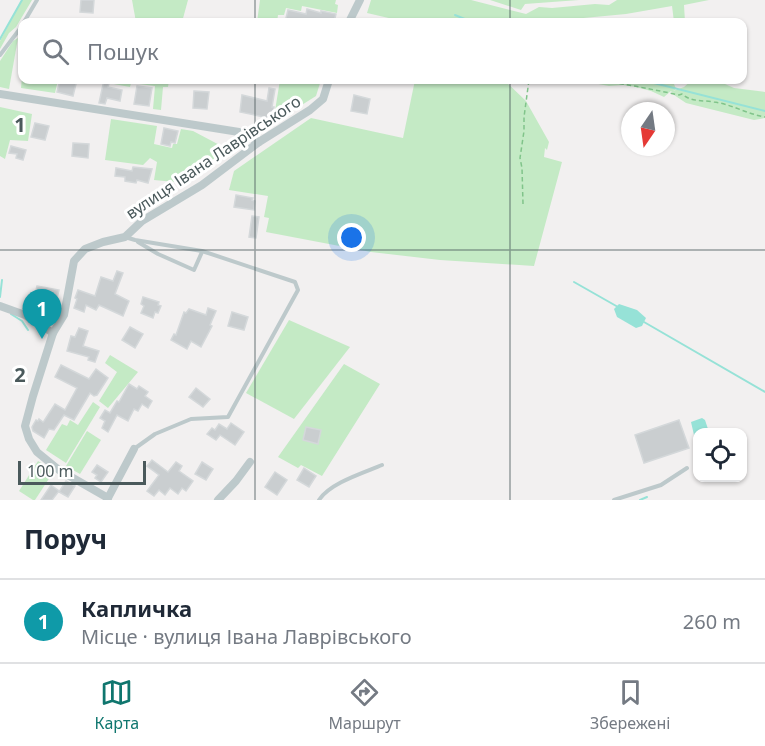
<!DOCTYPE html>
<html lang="uk">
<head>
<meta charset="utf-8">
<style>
  :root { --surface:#fff; --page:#f6f6f7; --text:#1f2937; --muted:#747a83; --line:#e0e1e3; --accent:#0f766e }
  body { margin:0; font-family:"Noto Sans",sans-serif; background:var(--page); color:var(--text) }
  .controls { position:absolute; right:18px; bottom:18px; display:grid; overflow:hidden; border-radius:12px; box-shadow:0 2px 4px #0004 }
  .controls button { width:54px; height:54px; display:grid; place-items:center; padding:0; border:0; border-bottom:2px solid var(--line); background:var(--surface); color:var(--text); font:30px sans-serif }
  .compass { position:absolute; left:621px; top:102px; width:54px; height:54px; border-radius:50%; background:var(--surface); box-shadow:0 2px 4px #0004; rotate:193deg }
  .scale { position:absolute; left:18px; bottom:15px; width:128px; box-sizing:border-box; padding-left:6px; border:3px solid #4a595b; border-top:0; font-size:16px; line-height:21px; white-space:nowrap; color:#4a595b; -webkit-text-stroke:4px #fff; paint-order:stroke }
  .you { position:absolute; left:352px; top:238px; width:21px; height:21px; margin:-15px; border:4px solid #fff; border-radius:50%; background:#1a73e8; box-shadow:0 0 0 9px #1a73e833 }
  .badge { display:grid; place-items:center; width:39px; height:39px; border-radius:50%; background:var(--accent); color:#fff; font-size:20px; font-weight:700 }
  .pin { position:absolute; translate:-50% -50px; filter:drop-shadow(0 2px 3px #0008) }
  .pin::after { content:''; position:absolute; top:32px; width:21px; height:18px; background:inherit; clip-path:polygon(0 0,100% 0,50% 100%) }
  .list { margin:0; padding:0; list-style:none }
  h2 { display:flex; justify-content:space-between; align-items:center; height:78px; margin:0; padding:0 24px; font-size:26px }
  h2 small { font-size:20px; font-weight:400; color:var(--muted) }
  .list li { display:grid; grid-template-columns:39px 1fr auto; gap:18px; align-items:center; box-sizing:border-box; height:84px; padding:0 24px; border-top:2px solid var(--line) }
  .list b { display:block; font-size:22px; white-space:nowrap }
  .list p { margin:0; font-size:20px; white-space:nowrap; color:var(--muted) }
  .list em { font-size:20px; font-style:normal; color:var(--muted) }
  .icon { flex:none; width:33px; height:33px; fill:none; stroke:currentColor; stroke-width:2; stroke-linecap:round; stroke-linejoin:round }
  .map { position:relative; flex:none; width:765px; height:500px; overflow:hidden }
  .search { position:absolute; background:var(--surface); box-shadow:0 2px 4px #0004; left:18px; right:18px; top:18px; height:66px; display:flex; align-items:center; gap:15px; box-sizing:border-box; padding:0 21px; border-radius:12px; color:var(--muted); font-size:22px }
  .sheet { height:162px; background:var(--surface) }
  nav { display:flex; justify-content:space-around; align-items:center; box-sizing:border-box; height:84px; border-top:2px solid var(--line); background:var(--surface); font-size:16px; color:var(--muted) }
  nav a { display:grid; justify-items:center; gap:3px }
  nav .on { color:var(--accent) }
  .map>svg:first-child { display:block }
</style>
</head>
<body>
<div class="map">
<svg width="765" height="500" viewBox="0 0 765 500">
  <rect width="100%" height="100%" fill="#f2f0f0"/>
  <!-- green -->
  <g fill="#c4eac5">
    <path d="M22,0H32L16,27L9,33L0,49V41Z"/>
    <path d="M132,0H188L182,22H136Z"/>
    <path d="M260,0H336L335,4L338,5L337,13L302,6L301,11L286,8L284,15H278L277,22H257Z"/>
    <path d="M371,0H471L526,14L539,7L552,8L595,4L609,5L617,0H709L684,5L685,22H674L672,6L626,14L541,22H406L367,13Z"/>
    <path d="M490,0H579L525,4L521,10Z"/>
    <path d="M18,38L9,89L0,87V61L13,41Z"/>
    <path d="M22,77V80H58L55,93L21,88Z"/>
    <path d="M92,80H169L168,87H163L161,110L153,109L155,86L131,83L130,87Z"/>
    <path d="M280,80H321L316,96L273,123Z"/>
    <path d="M415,80H504L526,101L549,142L547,150L545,148L544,157L562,162L534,266L440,260L371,252L266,232L269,218L264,217L268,196L229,190L234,171L311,118L403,138Z"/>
    <path d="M577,80H661L674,84L676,89L673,91L684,87L692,80H716L734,88L765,92V118L754,120L686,103L674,95L671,91L664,97L651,91L636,87L623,85L609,86Z"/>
    <path d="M0,107L32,114L28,141L10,140L5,159L0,156Z"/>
    <path d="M111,119L157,126L154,144L172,148L173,144H177L181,129L193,131L229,150L175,182L154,180L157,162L150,158L143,165L105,160Z"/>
    <path d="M289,320L350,347L294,419L246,393Z"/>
    <path d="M110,355L138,372L108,408L99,401L117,372L105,363Z"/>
    <path d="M344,364L380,384L322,476L301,465L298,468L278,457Z"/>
    <path d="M93,402L100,407L66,463L46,450L62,424L67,426L70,420L78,425Z"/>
    <path d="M87,431L101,440L80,474L66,466Z"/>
    <path d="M38,461L54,471L35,500H33L19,491Z"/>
  </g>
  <!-- water -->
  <g fill="#96e2d7">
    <path d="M619,304L637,310L646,318L642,326L636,328L617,317L614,309Z"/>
    <path d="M702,418L705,420L709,432H698L697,448L691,422Z"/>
  </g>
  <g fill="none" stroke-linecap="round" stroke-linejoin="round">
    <!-- stream -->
    <g stroke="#96e2d7" stroke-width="2">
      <path d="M455,15L472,22"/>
      <path d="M0,39L22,0"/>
      <path d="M642,80L765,111"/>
      <path d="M574,282L618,307"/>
      <path d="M0,297L2,280"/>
      <path d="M11,314L22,321L28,330"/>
      <path d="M644,322L765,392"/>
      <path d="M640,500L647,497"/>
    </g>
  </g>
  <!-- building -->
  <g fill="#caced0" stroke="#d4d8da" stroke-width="1.5">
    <path d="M81,0H94L93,13L80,12Z"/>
    <path d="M307,9L321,13V11L336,14L334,22H312L303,20L302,22H285L288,10L306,14Z"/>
    <path d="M60,80H77L73,96L57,92Z"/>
    <path d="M104,80H110L108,87L122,90L120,101L107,98L105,104L99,103Z"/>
    <path d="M137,86L152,88L149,106L134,104Z"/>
    <path d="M269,88L275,89L272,107H274L273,114H271L270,121L263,120L264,117L240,112L242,95L267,101Z"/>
    <path d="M194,91L209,92L207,109L193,108Z"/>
    <path d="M354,95L370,99L367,114L351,111Z"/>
    <path d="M35,123L49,126L45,140L31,137Z"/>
    <path d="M164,128L178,131L175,143L171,142L170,146L161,144Z"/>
    <path d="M73,143L89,144L88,158L72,156Z"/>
    <path d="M11,146L26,150L23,160L16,158L17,154L9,153Z"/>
    <path d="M133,167L152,169L148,183L137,180L136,183L125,181V177L115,176L116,168L132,171Z"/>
    <path d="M236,195L253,198L252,200L255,201L254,210L234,207Z"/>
    <path d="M252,216L259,217L256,238L249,237Z"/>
    <path d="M117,271L123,273L115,294L129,301L123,316L99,305L96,310L86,305L84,312L74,308L77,299L75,298L78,290L95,296L101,277L113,281Z"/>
    <path d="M37,286L59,290L55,306L41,303L39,314L31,311Z"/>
    <path d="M143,297L159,302L158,305L161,306L158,313L155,312L153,318L141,313L144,306L141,304Z"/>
    <path d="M208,308L216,311L210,325L212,326L201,347L191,341L187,349L171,340L174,334L176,335L184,312L186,313L189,309L206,315Z"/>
    <path d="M232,312L248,317L244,330L228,326Z"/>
    <path d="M130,327L143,334L135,348L122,340Z"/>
    <path d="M79,328L88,331L83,346L99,351L95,362L88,360L89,357L67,351L71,336L75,337Z"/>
    <path d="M61,365L89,379L96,369L108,378L97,395L94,396L90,393L74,420L64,415L54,430L49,429L44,438L33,431L32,427L36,420L38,421L39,419L43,422L44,421L55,404L65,410L77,388L55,377Z"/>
    <path d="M129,384L137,389L139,386L148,392L145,396L152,401L148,408L142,404L138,411L134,409L128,421L117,415L108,432L102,428L105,421L100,418L105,410L110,413L117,401L119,402Z"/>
    <path d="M196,388L210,399L203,407L189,397Z"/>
    <path d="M679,420L689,448L644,463L635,435Z"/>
    <path d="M231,423L244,432L235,445L220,435L216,440L207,434L212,428L215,430L219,424L227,429Z"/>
    <path d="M306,427L321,430L318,444L303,440Z"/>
    <path d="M152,460L168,472L176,462L182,466L179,471L193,481L186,491L182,488L178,494L170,488L165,495L159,490L154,496L147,491L159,475L147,466Z"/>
    <path d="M202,462L213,469L206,480L195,474Z"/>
    <path d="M97,465L108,472L101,482L95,478L97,475L92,472Z"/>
    <path d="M304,468L316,476L309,487L297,480Z"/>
    <path d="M275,472L287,480L277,495L265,487Z"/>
    <path d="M66,481L75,486L68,497L59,492Z"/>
    <path d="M51,485L59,491L52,500H41Z"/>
  </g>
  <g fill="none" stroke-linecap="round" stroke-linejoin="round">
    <!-- path -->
    <g stroke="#80c48a" stroke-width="1.5" stroke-dasharray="4.5 3" stroke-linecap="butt">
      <path d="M358,19L369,22"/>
      <path d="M597,80C625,84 651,89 679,95L682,94C691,102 702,100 714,102C731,104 747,114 765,117"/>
      <path d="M523,204L522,168L520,158L524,131V117L529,80"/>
    </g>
    <!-- service -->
    <g stroke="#bdc9cb" stroke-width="4">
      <path d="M24,22L37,0"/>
      <path d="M0,55L22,26"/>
      <path d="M125,237L135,240L202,251L295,282L298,290L228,417L191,419L155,434L134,449"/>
      <path d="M138,242L158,254L194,270L202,252"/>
      <path d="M319,500C330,483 363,473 382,465"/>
      <path d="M614,500L661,485L687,468"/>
    </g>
    <!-- minor -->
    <g stroke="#bdc9cb" stroke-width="8">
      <path d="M349,22L360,0"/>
      <path d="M0,94L239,132L259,142"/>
      <path d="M0,306L25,315L53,333"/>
      <path d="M108,498L134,449"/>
      <path d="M107,500L108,498L59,470L37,452L29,439L25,426L33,396L53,333L64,315L74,261L85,249L103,242L125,237L142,221L202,185L259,142L310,110L323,99L329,80"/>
      <path d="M218,500L236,481L250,462"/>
    </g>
  </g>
  <!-- grid -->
  <path fill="none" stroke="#4a595b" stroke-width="1.5" stroke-opacity="0.55" d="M255,0V22M510,0V22M255,80V500M510,80V500M0,250H765"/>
  <g text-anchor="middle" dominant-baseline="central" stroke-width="6" stroke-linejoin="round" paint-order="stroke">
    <!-- street labels -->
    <g font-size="16" fill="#4a595b" stroke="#fff">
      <text transform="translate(213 157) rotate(-34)">вулиця Івана Лаврівського</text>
    </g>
  </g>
  <g font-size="20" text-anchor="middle" font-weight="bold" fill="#4a595b" stroke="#fff" stroke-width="6" stroke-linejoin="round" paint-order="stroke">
    <text x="20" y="132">1</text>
    <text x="20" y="382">2</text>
  </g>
</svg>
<div class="controls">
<button><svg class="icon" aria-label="locate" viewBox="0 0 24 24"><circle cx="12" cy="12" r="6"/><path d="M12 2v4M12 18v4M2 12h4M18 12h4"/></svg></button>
</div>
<svg class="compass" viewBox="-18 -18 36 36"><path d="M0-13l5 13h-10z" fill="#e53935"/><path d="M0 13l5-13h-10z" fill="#747a83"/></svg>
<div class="scale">100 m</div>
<div class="you"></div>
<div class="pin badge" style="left:42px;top:339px;background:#0f9aa8">1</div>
<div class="search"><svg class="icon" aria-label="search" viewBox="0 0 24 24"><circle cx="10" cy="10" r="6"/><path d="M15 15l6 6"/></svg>Пошук</div>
</div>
<section class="sheet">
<h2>Поруч<small></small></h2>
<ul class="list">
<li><span class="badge" style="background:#0f9aa8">1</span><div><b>Капличка</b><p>Місце · вулиця Івана Лаврівського</p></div><em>260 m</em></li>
</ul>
</section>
<nav>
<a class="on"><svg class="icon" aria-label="map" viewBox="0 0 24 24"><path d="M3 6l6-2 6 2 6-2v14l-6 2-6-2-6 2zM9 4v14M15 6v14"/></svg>Карта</a>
<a><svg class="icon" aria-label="directions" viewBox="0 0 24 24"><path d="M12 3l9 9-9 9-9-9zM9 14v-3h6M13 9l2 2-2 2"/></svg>Маршрут</a>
<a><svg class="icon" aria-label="saved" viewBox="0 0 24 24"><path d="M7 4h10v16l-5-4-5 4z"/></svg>Збережені</a>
</nav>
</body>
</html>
